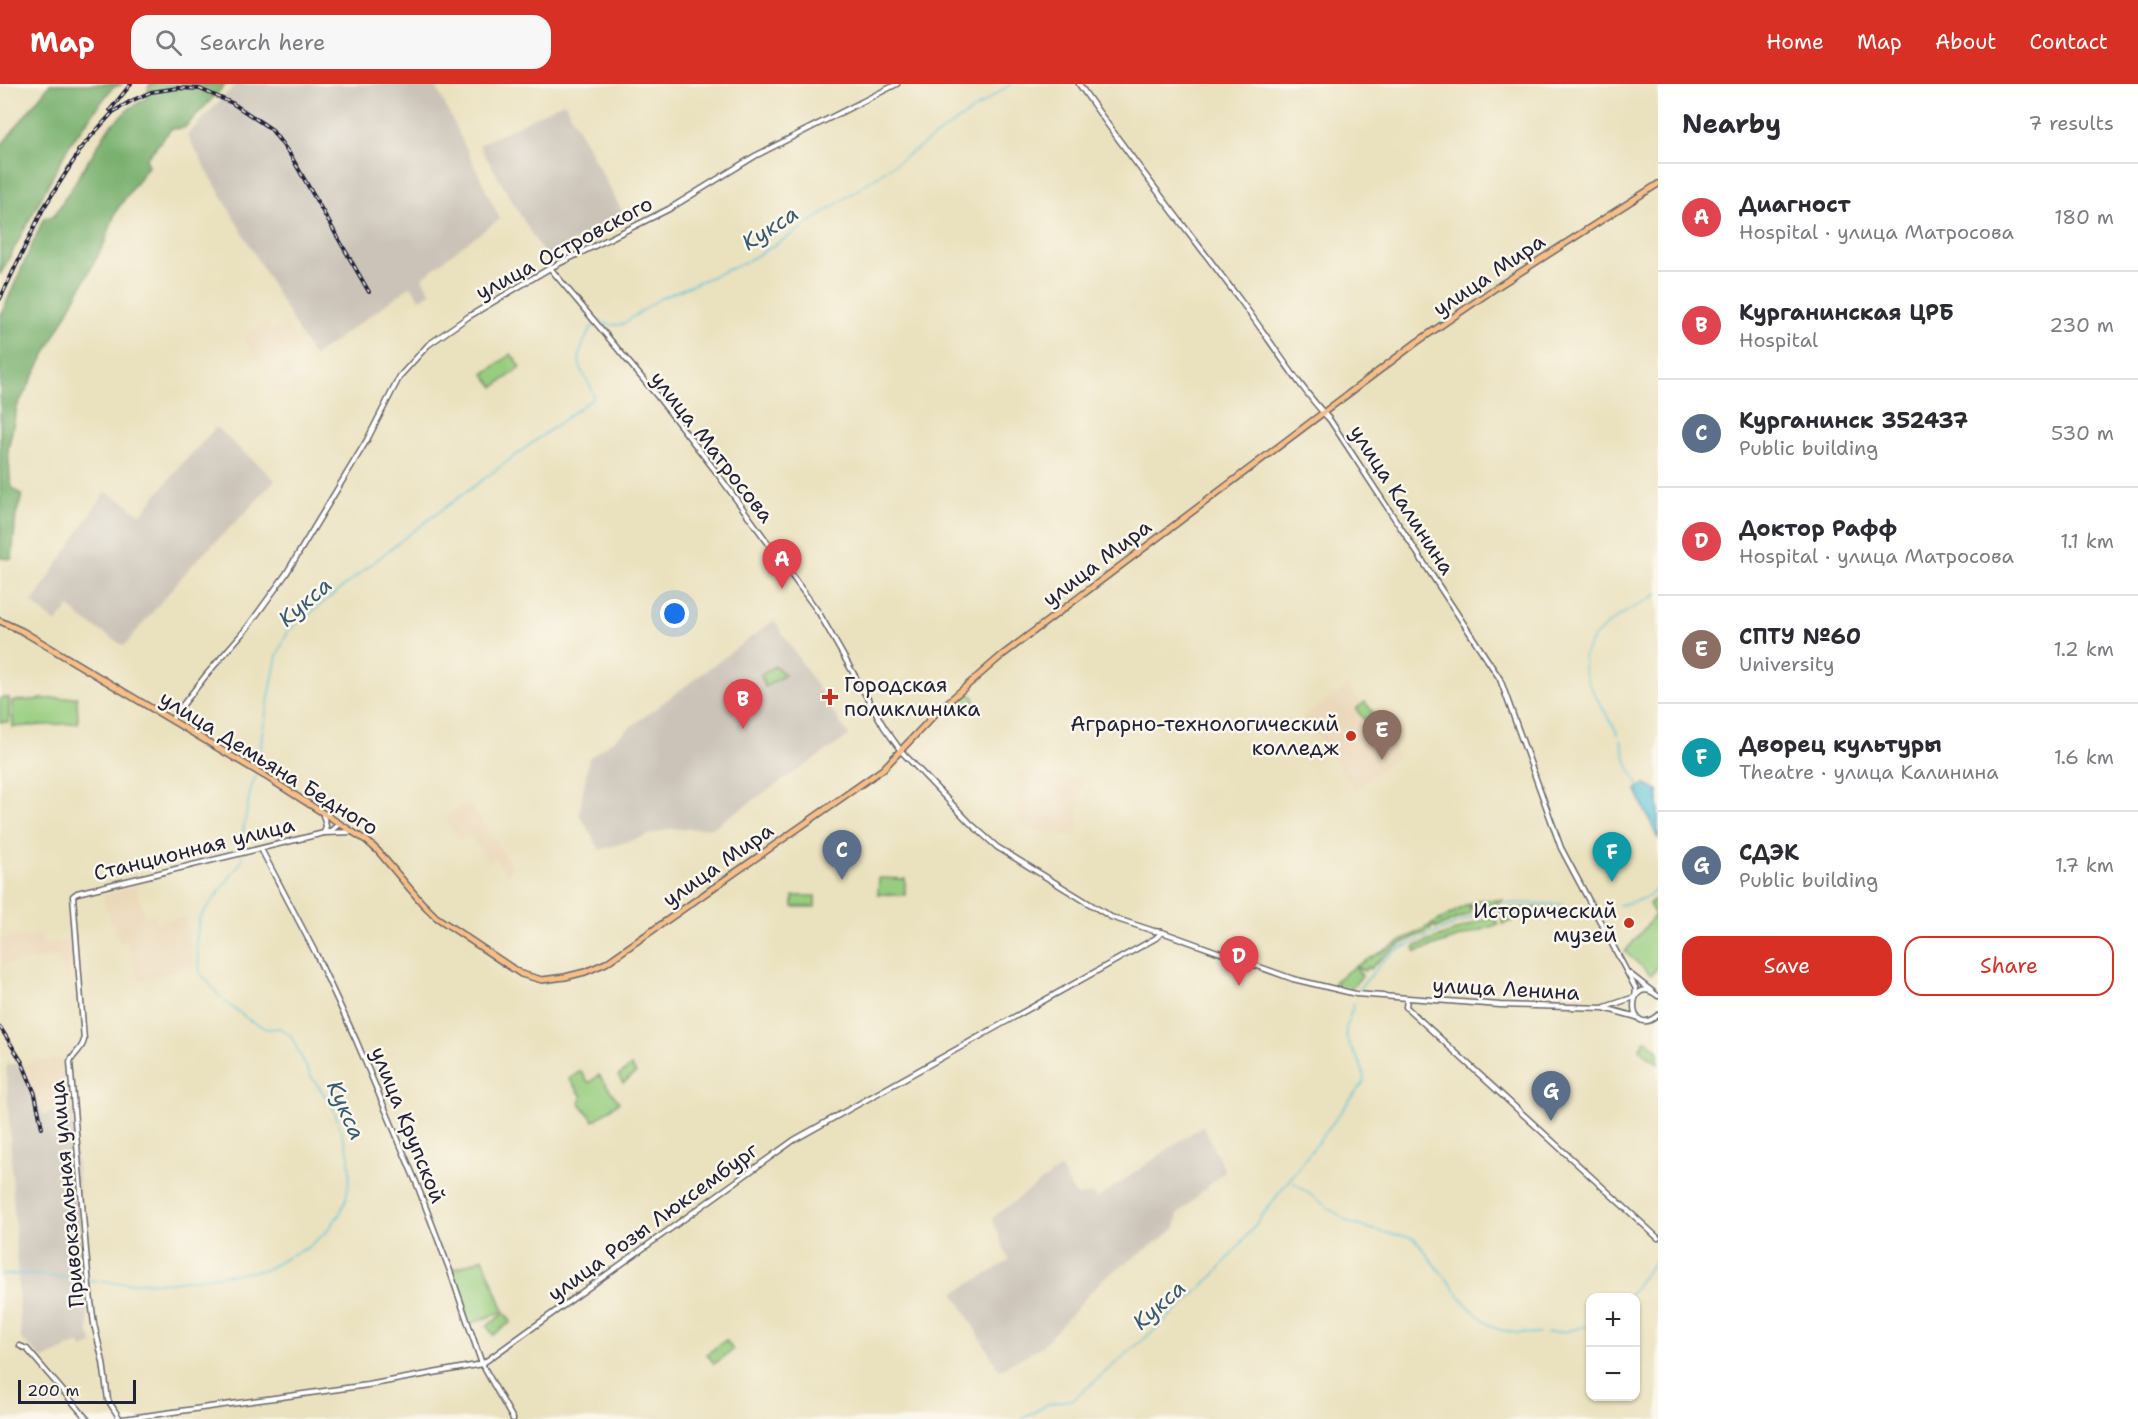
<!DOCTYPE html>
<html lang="en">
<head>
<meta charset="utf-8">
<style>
  :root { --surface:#fff; --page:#f7f7f7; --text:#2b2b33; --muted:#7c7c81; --line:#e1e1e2; --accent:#d93025 }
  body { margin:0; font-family:"Shantell Sans",sans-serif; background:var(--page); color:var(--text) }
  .controls { position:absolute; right:18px; bottom:18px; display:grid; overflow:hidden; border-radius:12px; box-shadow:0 2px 4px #0004 }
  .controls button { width:54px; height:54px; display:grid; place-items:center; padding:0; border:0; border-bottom:2px solid var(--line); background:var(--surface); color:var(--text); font:30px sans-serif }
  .scale { position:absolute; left:18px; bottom:15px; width:118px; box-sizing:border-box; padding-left:6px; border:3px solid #22223b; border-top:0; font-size:16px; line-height:21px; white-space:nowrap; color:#22223b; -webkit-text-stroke:4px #fbf7ec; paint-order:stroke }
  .you { position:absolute; left:675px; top:530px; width:21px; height:21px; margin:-15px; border:4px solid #fff; border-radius:50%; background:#1a73e8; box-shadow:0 0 0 9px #1a73e833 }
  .badge { display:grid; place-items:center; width:39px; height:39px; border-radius:50%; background:var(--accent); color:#fff; font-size:20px; font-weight:700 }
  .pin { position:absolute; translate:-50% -50px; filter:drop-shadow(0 2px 3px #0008) }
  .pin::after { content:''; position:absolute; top:32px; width:21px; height:18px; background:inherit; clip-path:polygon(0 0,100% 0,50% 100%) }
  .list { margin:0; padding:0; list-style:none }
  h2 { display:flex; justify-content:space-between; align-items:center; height:78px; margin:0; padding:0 24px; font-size:26px }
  h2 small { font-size:20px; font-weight:400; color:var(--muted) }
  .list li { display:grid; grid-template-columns:39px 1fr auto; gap:18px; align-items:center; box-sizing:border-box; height:108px; padding:0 24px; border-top:2px solid var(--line) }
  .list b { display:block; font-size:22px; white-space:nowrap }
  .list p { margin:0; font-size:20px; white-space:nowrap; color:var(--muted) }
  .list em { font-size:20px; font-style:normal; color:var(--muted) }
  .actions { display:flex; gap:12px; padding:18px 24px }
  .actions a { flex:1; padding:14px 0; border:2px solid var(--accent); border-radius:18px; text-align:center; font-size:21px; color:var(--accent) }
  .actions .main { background:var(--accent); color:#fff }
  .icon { flex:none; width:33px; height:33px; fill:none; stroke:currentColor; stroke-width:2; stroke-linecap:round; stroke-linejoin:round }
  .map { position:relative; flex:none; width:1658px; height:1335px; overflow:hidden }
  header { display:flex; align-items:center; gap:36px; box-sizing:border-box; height:84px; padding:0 30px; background:var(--accent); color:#fff }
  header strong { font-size:28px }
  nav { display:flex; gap:33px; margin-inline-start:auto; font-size:21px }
  .search { width:420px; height:54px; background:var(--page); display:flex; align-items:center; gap:15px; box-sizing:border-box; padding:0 21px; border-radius:18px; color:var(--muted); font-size:22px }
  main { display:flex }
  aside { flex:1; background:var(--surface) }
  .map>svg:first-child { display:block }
</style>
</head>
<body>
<header>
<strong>Map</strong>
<div class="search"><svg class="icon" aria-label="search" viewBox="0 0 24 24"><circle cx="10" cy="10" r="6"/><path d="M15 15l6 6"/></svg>Search here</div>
<nav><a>Home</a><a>Map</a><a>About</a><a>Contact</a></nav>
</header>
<main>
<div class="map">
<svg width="1658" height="1335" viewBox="0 0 1658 1335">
  <rect width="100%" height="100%" fill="#fbf7ec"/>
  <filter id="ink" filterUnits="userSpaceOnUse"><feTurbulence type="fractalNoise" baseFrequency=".0167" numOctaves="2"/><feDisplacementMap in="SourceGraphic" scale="12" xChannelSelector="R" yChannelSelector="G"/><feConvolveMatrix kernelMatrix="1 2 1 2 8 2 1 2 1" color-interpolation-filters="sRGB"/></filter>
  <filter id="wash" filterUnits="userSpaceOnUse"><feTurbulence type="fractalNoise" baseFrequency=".008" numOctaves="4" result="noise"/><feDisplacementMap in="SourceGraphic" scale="24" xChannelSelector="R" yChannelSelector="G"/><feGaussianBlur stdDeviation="1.35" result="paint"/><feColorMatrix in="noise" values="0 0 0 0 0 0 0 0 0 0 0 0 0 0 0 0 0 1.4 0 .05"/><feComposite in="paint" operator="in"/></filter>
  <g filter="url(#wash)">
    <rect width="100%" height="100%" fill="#eae1be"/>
    <!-- built -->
    <g fill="#ebd8ba">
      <path d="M267,238L272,245L286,238L300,264L283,274L300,306L281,318L266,301L264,289L244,255L251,247Z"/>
      <path d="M1348,602L1398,671L1355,706L1303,633Z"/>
      <path d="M1019,688L1082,694L1078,752L1033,747L1017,736Z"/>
      <path d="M469,717L513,784L506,790L495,774L489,778L471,751L460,757L444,733Z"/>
      <path d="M136,802L145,833L154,831L156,840L186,832L195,882L139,897L128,858H119L102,812Z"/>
      <path d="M42,851L43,860L74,855L76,880L69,881V885L66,886L67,899H64L63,881H60L59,872L0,881V854Z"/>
      <path d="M55,974L61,975L70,1001L63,1004L68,1020L43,1030L25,981L40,975L42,977Z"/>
    </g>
    <!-- industrial -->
    <g fill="#cbc3b8">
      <path d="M236,0H435L500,135L458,165L422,194L431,209L420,215L411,202L313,273L187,51Z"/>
      <path d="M564,18L623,129L546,174L479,61Z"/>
      <path d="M216,343L275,396L246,428L191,482L124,562L85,537L69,523L56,539L32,519L105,408L130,421L129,423L141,430L180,382Z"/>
      <path d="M774,536L849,652L712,744L669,745L600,766L579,730L589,674Z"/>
      <path d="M6,980H22L43,1031L72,1021L89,1248L93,1260L83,1264L79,1259L43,1275L21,1255Z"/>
      <path d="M1203,1041L1225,1087L1178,1130L1175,1145L1102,1196L1042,1262L999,1286L954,1209L1009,1177L992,1134L1060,1084L1076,1112L1094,1110L1096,1115Z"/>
    </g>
    <!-- green -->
    <g fill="#97cd7f" stroke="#5c785d" stroke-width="1.5">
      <path d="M511,270L521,283L494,303L484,290Z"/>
      <path d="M775,582L785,591L765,603L761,591Z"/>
      <path d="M970,610L974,613L975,618L965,624L956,623Z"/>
      <path d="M77,613L78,639L13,643L12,617Z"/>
      <rect x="0" y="614" width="9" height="24"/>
      <path d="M1365,618L1378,635L1369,642L1356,625Z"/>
      <path d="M879,794L905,795V811L878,810Z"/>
      <rect x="793" y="812" width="22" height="11"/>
      <path d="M1658,812V883L1651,891L1625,868L1655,831L1649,820Z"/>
      <path d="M1477,816H1504L1478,827L1476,822L1472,824L1470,820Z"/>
      <path d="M1469,820L1471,829L1436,844L1435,842L1430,844L1431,846C1407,856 1388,866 1370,885L1368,883L1364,887L1356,882Z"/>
      <path d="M1512,824H1554V825L1502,840V834L1498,829Z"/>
      <path d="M1495,831V836L1499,840L1416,868L1414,863Z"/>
      <path d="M1355,882L1362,892L1352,903L1334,900L1335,897Z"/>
      <path d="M1646,956L1658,965V980L1639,965Z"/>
      <path d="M631,982L636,989L623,999L618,992Z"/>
      <path d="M580,987L589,999L599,991L619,1018L594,1037L580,1019L582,1012L569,995Z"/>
      <path d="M483,1174L504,1227L470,1240L452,1186Z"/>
      <path d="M505,1229L511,1238L493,1251L487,1242Z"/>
      <path d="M726,1256L733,1266L714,1280L707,1270Z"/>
    </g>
    <!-- forest -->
    <g fill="#79b06e" stroke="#4e6954" stroke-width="1.5">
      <path d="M50,0H123L112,4L70,60L0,191V63Z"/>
      <path d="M149,0H226L184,44L171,45L146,75L149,81L116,127L105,158L17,323L8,366L11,402L22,412L16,431L12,475L0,474V233L44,134L54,132L110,42L130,24L147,14Z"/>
    </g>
    <!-- water -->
    <path fill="#5ec5db" stroke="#40748b" stroke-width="1.5" d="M1644,701L1658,706V755C1654,743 1637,713 1637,705Z"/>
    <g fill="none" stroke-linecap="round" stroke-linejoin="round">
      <!-- stream -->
      <g stroke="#5ec5db" stroke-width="1.5">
        <path d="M592,307C590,299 584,293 581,285C575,270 588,247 598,236C605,241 615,242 623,240L659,215L746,178L796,148L1011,0"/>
        <path d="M1618,651C1609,630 1592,612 1585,589C1574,550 1632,525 1658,510"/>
        <path d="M1621,656L1628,681L1639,702"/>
        <path d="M259,686L262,650L277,572L288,547L408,451L593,314V310"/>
        <path d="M243,767L241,759L251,703L257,690"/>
        <path d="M1619,821C1632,818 1651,815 1658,803"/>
        <path d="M1359,905L1384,876L1395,867L1446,844L1507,819L1564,820"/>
        <path d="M221,914L200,888L196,858L199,835L242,777V772"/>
        <path d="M224,917L249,936L267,945L280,944L291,952L310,991L332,1021L349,1070L350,1090L346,1116L339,1131L326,1148L307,1164L291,1171"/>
        <path d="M1294,1099L1350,1139L1381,1148L1414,1154L1467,1221L1479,1232L1494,1244L1515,1249L1539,1250"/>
        <path d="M0,1191L28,1190L118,1199L171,1198L265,1186L288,1173"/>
        <path d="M1627,1214L1658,1172"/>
        <path d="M1547,1249L1564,1248L1590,1241"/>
        <path d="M1023,1335L1048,1320L1074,1315L1181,1223L1214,1191L1239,1162L1363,999C1368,979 1345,966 1346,946C1347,937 1352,927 1354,919"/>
      </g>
    </g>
  </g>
  <g filter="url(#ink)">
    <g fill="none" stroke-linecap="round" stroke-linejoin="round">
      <!-- minor casing -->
      <g stroke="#686569" stroke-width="7">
        <g id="minor">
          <path d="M1079,0C1130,74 1186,144 1240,216C1269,254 1298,302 1330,336L1500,595L1561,764L1636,905L1635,913L1605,923"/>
          <path d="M550,184L658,313L714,385L819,529L884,643L901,667L970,739L997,763L1111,833L1154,847L1162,848L1293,895L1356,910L1500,921L1604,924L1637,933"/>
          <path d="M171,636L207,590L247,544L286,490L367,356L400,292L428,261L468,233L550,184L669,125L755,72L897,0"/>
          <path d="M323,731L326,742L324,749L353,748"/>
          <path d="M261,765L316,870L356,956L416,1098L450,1187L482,1280L513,1335"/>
          <path d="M1630,890L1653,908"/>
          <path d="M1658,912C1626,886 1626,958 1658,931"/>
          <path d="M1407,915L1406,923L1658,1154"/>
          <path d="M20,1262L27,1265L87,1335"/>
          <path d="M120,1335L108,1316L103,1278L94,1240L89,1202L70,978C74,969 82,966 84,956L73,812L77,809L324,749L332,746L339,740"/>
          <path d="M123,1335L368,1301L482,1280L794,1056L1156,854L1162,848"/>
        </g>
      </g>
      <!-- major casing -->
      <g stroke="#686569" stroke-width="8">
        <path id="major" d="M0,537L22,547L265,692L367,757L378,767L422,819L436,833L521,890L542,896L565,893L585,888L606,879L883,685L940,625L1001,572L1417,258L1494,205L1658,100"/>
      </g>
      <!-- minor -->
      <use href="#minor" stroke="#fff" stroke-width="4"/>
      <!-- major -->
      <use href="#major" stroke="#f7be87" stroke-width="5"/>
      <!-- rail casing -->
      <g stroke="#22223b" stroke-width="4">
        <g id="rail">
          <path d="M110,26L131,0"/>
          <path d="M78,67L113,28L131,17L151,8L178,4L200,5L232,19L271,45L291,72L369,208"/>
          <path d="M0,215L43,125L83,62"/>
          <path d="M0,943L22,978L35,1010L42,1044"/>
        </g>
      </g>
      <!-- rail -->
      <use href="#rail" stroke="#fbf7ec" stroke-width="1.5" stroke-dasharray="4.5" stroke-linecap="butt"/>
    </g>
  </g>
  <!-- markers -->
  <g fill="#c8321e" stroke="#fbf7ec" stroke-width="2">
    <path d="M827 604h6v6h6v6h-6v6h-6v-6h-6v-6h6z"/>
    <circle cx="1351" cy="652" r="6"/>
    <circle cx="1629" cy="839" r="6"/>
  </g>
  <g text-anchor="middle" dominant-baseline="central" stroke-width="5" stroke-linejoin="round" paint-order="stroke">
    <!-- street labels -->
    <g font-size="21" fill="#22223b" stroke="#fbf7ec">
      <text transform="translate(564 164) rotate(-28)">улица Островского</text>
      <text transform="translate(1489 191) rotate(-34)">улица Мира</text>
      <text transform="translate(712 363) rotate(52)">улица Матросова</text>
      <text transform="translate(1402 416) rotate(57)">улица Калинина</text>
      <text transform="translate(1097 479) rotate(-37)">улица Мира</text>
      <text transform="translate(269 679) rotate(32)">улица Демьяна Бедного</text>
      <text transform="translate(194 765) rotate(-14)">Станционная улица</text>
      <text transform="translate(718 781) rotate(-35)">улица Мира</text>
      <text transform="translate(1506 905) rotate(3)">улица Ленина</text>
      <text transform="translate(408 1041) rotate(68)">улица Крупской</text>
      <text transform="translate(67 1110) rotate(-95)">Привокзальная улица</text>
      <text transform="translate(653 1138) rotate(-36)">улица Розы Люксембург</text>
    </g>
    <!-- poi labels -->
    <g font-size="21" fill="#22223b" stroke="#fbf7ec" text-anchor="end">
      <text x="844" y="601" text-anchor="start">Городская<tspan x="844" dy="24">поликлиника</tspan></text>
      <text x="1339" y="640">Аграрно-технологический<tspan x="1339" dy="24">колледж</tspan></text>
      <text x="1617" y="827">Исторический<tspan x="1617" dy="24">музей</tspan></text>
    </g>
    <!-- water labels -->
    <g font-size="22" font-style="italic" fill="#375b73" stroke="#fbf7ec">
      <text transform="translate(770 144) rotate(-33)">Кукса</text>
      <text transform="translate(305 518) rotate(-41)">Кукса</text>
      <text transform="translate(346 1026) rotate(66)">Кукса</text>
      <text transform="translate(1159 1221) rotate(-42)">Кукса</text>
    </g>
  </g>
</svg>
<div class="controls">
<button>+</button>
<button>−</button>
</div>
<div class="scale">200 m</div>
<div class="you"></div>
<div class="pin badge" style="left:782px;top:505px;background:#e0444e">A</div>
<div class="pin badge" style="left:743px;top:645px;background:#e0444e">B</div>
<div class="pin badge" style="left:842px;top:796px;background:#5c6f8a">C</div>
<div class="pin badge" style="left:1239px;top:902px;background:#e0444e">D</div>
<div class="pin badge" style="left:1382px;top:676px;background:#8d6e63">E</div>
<div class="pin badge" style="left:1612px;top:798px;background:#0f9aa8">F</div>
<div class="pin badge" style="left:1551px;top:1037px;background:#5c6f8a">G</div>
</div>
<aside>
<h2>Nearby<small>7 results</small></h2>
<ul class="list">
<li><span class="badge" style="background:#e0444e">A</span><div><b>Диагност</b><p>Hospital · улица Матросова</p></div><em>180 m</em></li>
<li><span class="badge" style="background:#e0444e">B</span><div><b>Курганинская ЦРБ</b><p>Hospital</p></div><em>230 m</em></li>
<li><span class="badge" style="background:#5c6f8a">C</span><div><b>Курганинск 352437</b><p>Public building</p></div><em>530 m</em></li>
<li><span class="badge" style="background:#e0444e">D</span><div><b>Доктор Рафф</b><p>Hospital · улица Матросова</p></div><em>1.1 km</em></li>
<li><span class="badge" style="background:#8d6e63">E</span><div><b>СПТУ №60</b><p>University</p></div><em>1.2 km</em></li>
<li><span class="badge" style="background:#0f9aa8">F</span><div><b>Дворец культуры</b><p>Theatre · улица Калинина</p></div><em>1.6 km</em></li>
<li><span class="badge" style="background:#5c6f8a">G</span><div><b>СДЭК</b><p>Public building</p></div><em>1.7 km</em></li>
</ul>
<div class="actions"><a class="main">Save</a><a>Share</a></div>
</aside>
</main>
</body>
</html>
